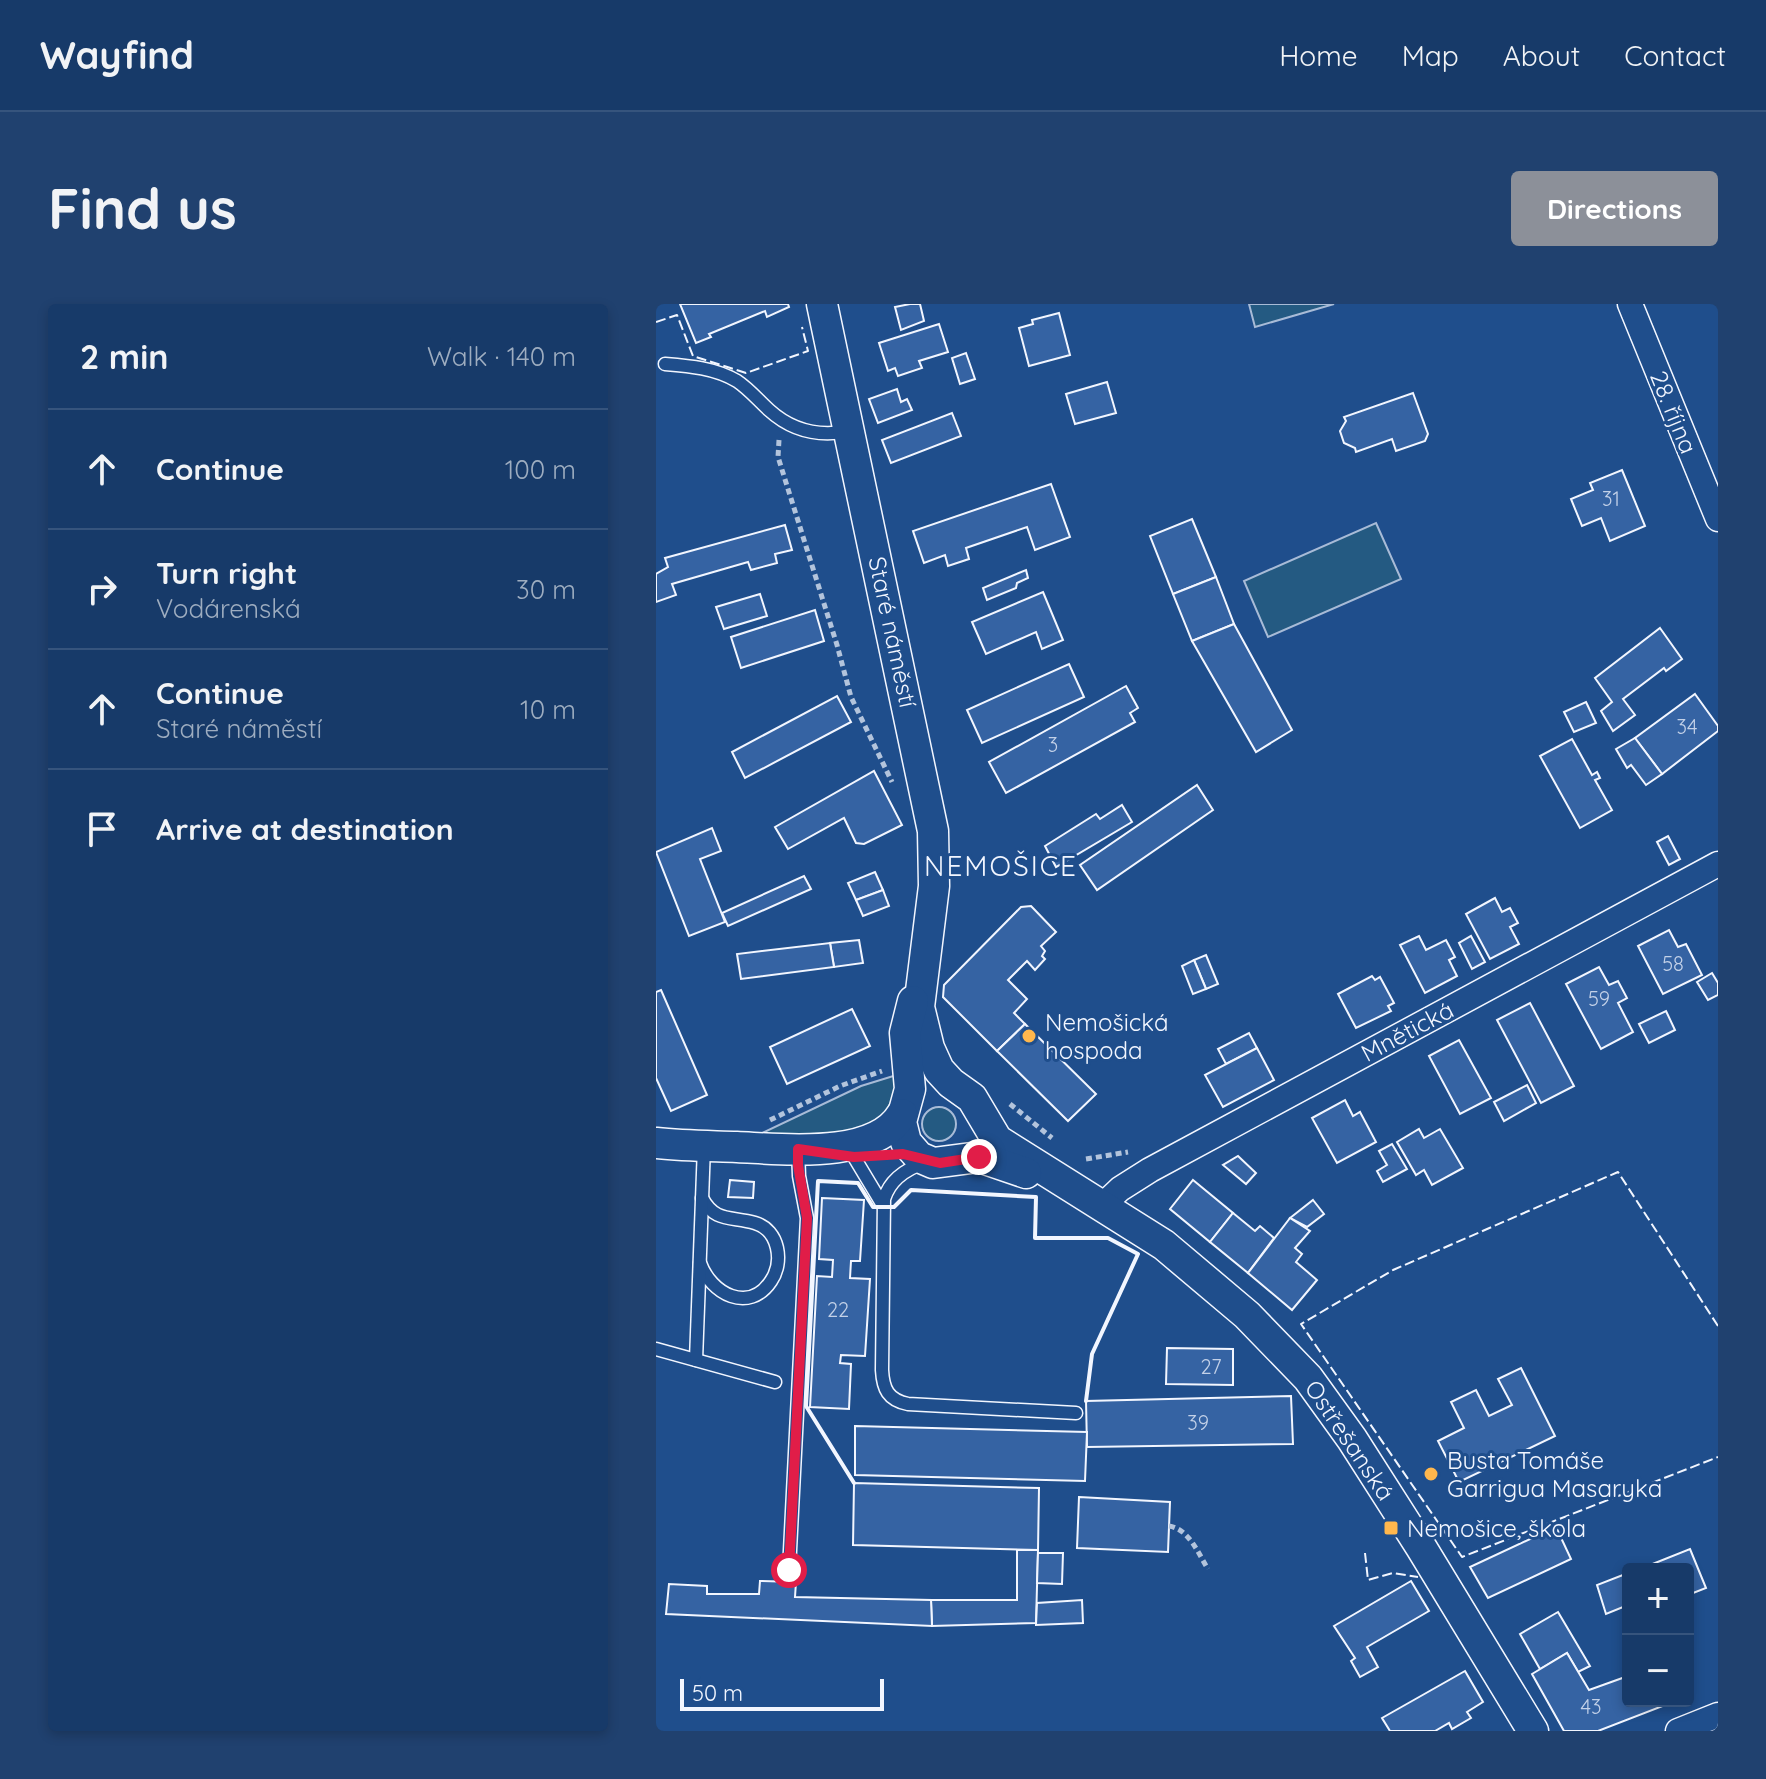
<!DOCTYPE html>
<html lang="en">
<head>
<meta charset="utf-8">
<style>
  :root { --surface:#173a69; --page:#20416f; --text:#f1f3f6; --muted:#9eadc0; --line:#36547d; --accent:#8c9099 }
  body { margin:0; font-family:Quicksand,sans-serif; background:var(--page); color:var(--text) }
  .controls { position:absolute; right:24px; bottom:24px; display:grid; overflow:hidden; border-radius:8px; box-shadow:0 4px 12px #0003 }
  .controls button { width:72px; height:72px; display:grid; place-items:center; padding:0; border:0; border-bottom:2px solid var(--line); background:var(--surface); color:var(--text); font:40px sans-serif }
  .scale { position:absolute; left:24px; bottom:20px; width:204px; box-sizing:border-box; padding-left:8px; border:4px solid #f2f6ff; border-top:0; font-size:22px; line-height:28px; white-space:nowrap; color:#f2f6ff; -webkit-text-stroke:6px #1f4e8c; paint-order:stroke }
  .stop { position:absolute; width:24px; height:24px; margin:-18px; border:6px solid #e11d48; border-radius:50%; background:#fff }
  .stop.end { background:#e11d48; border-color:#fff; box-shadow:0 2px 8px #0008 }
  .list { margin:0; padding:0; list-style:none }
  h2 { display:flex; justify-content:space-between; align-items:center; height:104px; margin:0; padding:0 32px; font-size:34px }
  h2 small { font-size:26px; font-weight:400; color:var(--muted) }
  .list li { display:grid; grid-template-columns:52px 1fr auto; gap:24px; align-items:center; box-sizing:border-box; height:120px; padding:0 32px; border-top:2px solid var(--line) }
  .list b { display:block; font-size:30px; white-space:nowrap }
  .list p { margin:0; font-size:26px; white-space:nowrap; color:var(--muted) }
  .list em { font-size:26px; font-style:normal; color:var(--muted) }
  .icon { flex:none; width:44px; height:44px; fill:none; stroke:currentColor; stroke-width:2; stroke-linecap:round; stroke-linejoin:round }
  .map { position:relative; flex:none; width:1062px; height:1427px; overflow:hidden; border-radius:8px }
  header { display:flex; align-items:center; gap:48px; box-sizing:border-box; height:112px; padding:0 40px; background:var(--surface); border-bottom:2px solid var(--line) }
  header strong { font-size:38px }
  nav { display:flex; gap:44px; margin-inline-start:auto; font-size:28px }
  .intro { display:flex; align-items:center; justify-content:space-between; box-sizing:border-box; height:192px; padding:0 48px }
  h1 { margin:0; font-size:56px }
  .button { padding:20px 36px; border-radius:8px; background:var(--accent); color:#fff; font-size:28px; font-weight:700 }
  main { display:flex; gap:48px; padding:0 48px }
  aside { flex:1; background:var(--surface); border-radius:8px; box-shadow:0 4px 12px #0003 }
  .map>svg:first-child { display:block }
</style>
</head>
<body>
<header>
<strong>Wayfind</strong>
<nav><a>Home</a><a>Map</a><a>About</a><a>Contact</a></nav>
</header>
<div class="intro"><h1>Find us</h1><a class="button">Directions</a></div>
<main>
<aside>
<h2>2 min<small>Walk · 140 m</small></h2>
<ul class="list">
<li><svg class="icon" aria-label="ahead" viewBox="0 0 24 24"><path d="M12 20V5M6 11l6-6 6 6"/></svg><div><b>Continue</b></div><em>100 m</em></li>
<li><svg class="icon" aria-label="right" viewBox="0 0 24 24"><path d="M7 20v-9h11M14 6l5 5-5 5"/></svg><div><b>Turn right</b><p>Vodárenská</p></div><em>30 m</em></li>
<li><svg class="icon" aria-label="ahead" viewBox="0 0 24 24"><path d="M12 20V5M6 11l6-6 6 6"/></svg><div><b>Continue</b><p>Staré náměstí</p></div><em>10 m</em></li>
<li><svg class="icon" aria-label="arrive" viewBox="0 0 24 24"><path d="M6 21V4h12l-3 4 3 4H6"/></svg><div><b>Arrive at destination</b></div></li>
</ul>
</aside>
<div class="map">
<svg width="1062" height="1427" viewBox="0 0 1062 1427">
  <rect width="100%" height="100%" fill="#1f4e8c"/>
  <!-- green -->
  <g fill="#245a82" stroke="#a8bbd7" stroke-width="2">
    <path d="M593,0H678L599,23Z"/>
    <path d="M720,219L745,275L612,333L588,277Z"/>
    <path d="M247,769L236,804L203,830L100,832L205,782Z"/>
    <circle cx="283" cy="820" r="17"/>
  </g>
  <!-- building -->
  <g fill="#3563a3" stroke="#f2f6ff" stroke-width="2">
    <path d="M24,0H132L133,3L111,13L109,7L53,30L55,33L40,39Z"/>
    <path d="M254,0H264L268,17L245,26L239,3Z"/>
    <path d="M403,9L414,51L373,62L363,24L377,20L376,16Z"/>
    <path d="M283,20L292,48L263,57L266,64L242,72L239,64L232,67L223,39Z"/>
    <path d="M310,49L319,75L304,80L296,54Z"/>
    <path d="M451,78L460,109L419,120L410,90Z"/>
    <path d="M241,85L245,98L251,95L256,106L222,119L213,95Z"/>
    <path d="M757,89L772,130L769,137L740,147L736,135L700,148L699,144L688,139L684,127L690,117L688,113Z"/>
    <path d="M296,109L305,132L235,159L226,136Z"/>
    <path d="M966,166L989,222L954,237L945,214L926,222L915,195L937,186L934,179Z"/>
    <path d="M395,180L414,233L379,246L371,223L310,244L313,255L292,262L289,251L268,259L257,227Z"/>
    <path d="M536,215L560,273L517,290L494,232Z"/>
    <path d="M129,221L136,246L119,250L121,259L95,266L92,258L16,280L20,291L0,298V270L12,263L9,254Z"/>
    <path d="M370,266L372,274L361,279L360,284L331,296L327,284Z"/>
    <path d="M560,273L578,320L536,337L517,290Z"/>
    <path d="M387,288L407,336L386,345L380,328L330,350L316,318Z"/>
    <path d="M104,290L111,312L68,325L60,303Z"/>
    <path d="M159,306L168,337L85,364L75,333Z"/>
    <path d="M578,320L636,426L600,448L536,337Z"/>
    <path d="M1004,324L1026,355L1010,367L1008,364L967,395L979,411L957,427L945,407L956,398L939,374Z"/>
    <path d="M413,360L428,393L326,439L311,406Z"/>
    <path d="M470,382L482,404L474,409L479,418L350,489L333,458Z"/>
    <path d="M1039,390L1062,422V427L1006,470L979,434Z"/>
    <path d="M181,392L195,418L89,474L76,448Z"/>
    <path d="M930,398L940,419L918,428L908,408Z"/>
    <path d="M979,434L1006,470L990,481L975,461L971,464L960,445Z"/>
    <path d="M916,435L936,471L941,468L944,474L939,476L956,506L924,524L884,452Z"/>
    <path d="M218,467L246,521L208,540L200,539L188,514L132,545L119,523Z"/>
    <path d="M541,481L557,506L441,586L424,561Z"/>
    <path d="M466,501L476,518L400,563L389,542L440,510L444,515Z"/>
    <path d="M56,524L65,547L44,555L69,618L33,632L0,548Z"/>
    <path d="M1012,532L1024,555L1013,561L1001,538Z"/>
    <path d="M219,568L227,586L200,596L192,579Z"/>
    <path d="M148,572L155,585L72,622L66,609Z"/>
    <path d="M227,586L233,602L207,612L200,596Z"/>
    <path d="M839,594L846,608L854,604L862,619L854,623L863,640L834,655L810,610Z"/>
    <path d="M375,602L400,628L385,642L389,647L386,652L389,655L379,666L371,657L352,676L371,695L358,709L369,720L341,747L287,693L288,681L365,603Z"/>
    <path d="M1013,626L1022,643L1030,640L1046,671L1007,690L982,642Z"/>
    <path d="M763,632L770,646L790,636L799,653L793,656L801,672L769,689L744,641Z"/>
    <path d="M815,632L829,658L816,665L803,639Z"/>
    <path d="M203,636L207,659L178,663L174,639Z"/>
    <path d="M174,639L178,663L85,675L81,650Z"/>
    <path d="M550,651L562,680L550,685L538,656Z"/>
    <path d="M538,656L550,685L537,690L526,662Z"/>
    <path d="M943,663L953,681L962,677L971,694L962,699L977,728L945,745L910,680Z"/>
    <path d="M1056,669L1062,679V691L1052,696L1041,678Z"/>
    <path d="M716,672L719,676L724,673L738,699L732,702L735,707L700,724L682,690Z"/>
    <path d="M5,686L51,791L15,807L0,774V688Z"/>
    <path d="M874,699L918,782L885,799L841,716Z"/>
    <path d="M196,705L214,742L131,780L114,743Z"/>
    <path d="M1010,707L1019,726L993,739L983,720Z"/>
    <path d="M369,720L440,790L412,817L341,747Z"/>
    <path d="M593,729L601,744L570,760L562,745Z"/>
    <path d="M803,736L835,794L804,810L773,752Z"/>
    <path d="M601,744L618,776L567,803L549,771Z"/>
    <path d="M871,781L880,799L848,817L838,798Z"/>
    <path d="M689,796L697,812L704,808L720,838L681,859L656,814Z"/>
    <path d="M763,825L768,834L784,825L807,864L776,881L768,866L760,871L741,838Z"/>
    <path d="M736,840L751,865L727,878L721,867L731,861L723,847Z"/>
    <path d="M582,852L600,869L590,880L567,861Z"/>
    <path d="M74,876L98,878L97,894L72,893Z"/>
    <path d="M537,876L577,909L554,938L514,905Z"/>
    <path d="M166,894L208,896L204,957H195L194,974L214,975L209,1052L185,1051L184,1059L195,1060L193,1105L154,1103L161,972L176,973L177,956L163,955Z"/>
    <path d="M657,896L668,910L651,923L634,914Z"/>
    <path d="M577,909L599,927L604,922L618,934L592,969L554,938Z"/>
    <path d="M634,914L654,927L639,944L646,950L640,958L661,976L636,1006L592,969Z"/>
    <path d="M511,1044L577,1045V1081L510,1080Z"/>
    <path d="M865,1064L899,1132L803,1178L782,1137L808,1124L795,1098L820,1086L833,1112L856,1101L842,1075Z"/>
    <path d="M635,1092L637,1140L431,1143L430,1097Z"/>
    <path d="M199,1122L431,1128L429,1177L199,1171Z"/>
    <path d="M198,1179L383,1184L382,1246L197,1241Z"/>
    <path d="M423,1193L514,1198L512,1248L421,1244Z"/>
    <path d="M900,1223L915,1255L832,1294L814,1263Z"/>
    <path d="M1034,1245L1050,1284L1032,1291V1265H984Z"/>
    <path d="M361,1246H382L380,1319L276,1322L275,1296H361Z"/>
    <path d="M382,1249H407L406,1280L381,1279Z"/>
    <path d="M972,1269V1301L950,1310L941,1281Z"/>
    <path d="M104,1277L140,1278L139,1293L275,1296L276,1322L10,1310L13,1280L51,1282V1290H103Z"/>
    <path d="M755,1277L773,1307L711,1343L722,1363L704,1373L695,1357L699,1354L678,1322Z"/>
    <path d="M426,1296L427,1319L380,1321L381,1299Z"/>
    <path d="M902,1308L934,1362L922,1368L911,1349L884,1365L864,1330Z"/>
    <path d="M911,1349L933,1386L972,1372V1397H1011L1012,1400L942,1427H908L876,1370Z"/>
    <path d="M809,1367L827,1398L811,1408L815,1414L796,1425L793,1419L779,1427H734L726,1414Z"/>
  </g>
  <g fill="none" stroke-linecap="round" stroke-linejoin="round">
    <!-- service casing -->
    <g stroke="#f2f6ff" stroke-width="15">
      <g id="service">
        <path d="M9,60C34,62 59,64 81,77C93,85 102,96 113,106C136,127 163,133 193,127"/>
        <path d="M198,853L228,903"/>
        <path d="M268,859C250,865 234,876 228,895L226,1066C227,1085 232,1096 252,1100L420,1109"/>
        <path d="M44,959C55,990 93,1010 115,977C128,958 123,926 99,919C76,912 59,919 46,894"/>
        <path d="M0,1045L119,1078"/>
        <path d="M40,1056L48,842"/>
        <path d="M133,1266L151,914L143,872L142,845"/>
      </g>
    </g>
    <!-- minor casing -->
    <g stroke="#f2f6ff" stroke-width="27">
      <g id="minor">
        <path d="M974,0L1062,215"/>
        <path d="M446,902L464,885L494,866L1062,560"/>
        <path d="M1022,1427L1062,1411"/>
      </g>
    </g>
    <!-- tertiary casing -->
    <g stroke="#f2f6ff" stroke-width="33">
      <g id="tertiary">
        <path d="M166,0L277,527L278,582L263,703L273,744L283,766L295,779L316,794L341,836L508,941L591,1011L652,1074L696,1135L765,1243L877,1427"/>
        <path d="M257,697L249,729L254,785L245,818L250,838L263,853L277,859L323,853L370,869"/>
        <path d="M0,839C27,842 54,842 81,843C127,845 219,856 246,810"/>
      </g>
    </g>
    <!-- path -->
    <g stroke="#b3c4dc" stroke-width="5" stroke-dasharray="6 4" stroke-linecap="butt">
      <path d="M123,136L122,153L181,341L195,393L236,478"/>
      <path d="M354,800L396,834"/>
      <path d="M114,816L184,782L226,767"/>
      <path d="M430,855L472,848"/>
      <path d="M513,1222C533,1225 542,1249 552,1265"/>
    </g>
    <!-- service -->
    <use href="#service" stroke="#1f4e8c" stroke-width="12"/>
    <!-- minor -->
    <use href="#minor" stroke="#1f4e8c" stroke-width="24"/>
    <!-- tertiary -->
    <use href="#tertiary" stroke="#1f4e8c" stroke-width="30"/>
    <!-- fence -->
    <g stroke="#f2f6ff" stroke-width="2" stroke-dasharray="10 4" stroke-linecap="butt">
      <path d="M0,18L21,11L37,52L90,69L152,47L146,23"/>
      <path d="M1062,1022L962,868L737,966L645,1020L806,1253L1062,1153"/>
      <path d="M709,1249L712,1276L737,1269L762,1273"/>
    </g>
    <!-- wall -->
    <path stroke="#f2f6ff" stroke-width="4" d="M198,1179L150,1102L162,877L202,879L217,903H238L255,886L380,893L379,934H452L482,950L436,1050L430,1097"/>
  </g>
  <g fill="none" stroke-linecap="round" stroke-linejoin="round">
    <!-- route -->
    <path stroke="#e11d48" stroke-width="10" d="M133,1266L151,914L142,861V845L198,853L247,850L284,859L323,853"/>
  </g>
  <!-- markers -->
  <g fill="#ffb74d" stroke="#1f4e8c" stroke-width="3">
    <circle cx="373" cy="732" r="8"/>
    <circle cx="775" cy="1170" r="8"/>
    <rect x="727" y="1216" width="16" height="16" rx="4"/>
  </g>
  <g text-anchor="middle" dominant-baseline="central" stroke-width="6" stroke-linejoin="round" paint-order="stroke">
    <!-- number labels -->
    <g font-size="20" fill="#c3d1e8">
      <text x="955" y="194">31</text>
      <text x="1031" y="422">34</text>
      <text x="397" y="440">3</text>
      <text x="1017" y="659">58</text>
      <text x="943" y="694">59</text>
      <text x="182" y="1005">22</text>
      <text x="555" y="1062">27</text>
      <text x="542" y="1118">39</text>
      <text x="935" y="1402">43</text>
    </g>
    <!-- street labels -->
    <g font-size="24" fill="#f2f6ff" stroke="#1f4e8c">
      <text transform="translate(1018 108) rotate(68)">28. října</text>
      <text transform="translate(237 328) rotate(78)">Staré náměstí</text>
      <text transform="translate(751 727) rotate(-28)">Mnětická</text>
      <text transform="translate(694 1136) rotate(56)">Ostřešanská</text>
    </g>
    <!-- poi labels -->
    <g font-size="24" fill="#f2f6ff" stroke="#1f4e8c" text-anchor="start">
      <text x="389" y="718">Nemošická<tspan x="389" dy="28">hospoda</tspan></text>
      <text x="791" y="1156">Busta Tomáše<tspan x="791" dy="28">Garrigua Masaryka</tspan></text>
      <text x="751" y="1224">Nemošice, škola</text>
    </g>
    <!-- quarter labels -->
    <g font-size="28" letter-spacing="2" fill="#f2f6ff" stroke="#1f4e8c">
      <text x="345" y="561">NEMOŠICE</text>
    </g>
  </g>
</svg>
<div class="controls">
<button>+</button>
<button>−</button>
</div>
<div class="scale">50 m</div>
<div class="stop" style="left:133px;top:1266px"></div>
<div class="stop end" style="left:323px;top:853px"></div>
</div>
</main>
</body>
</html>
